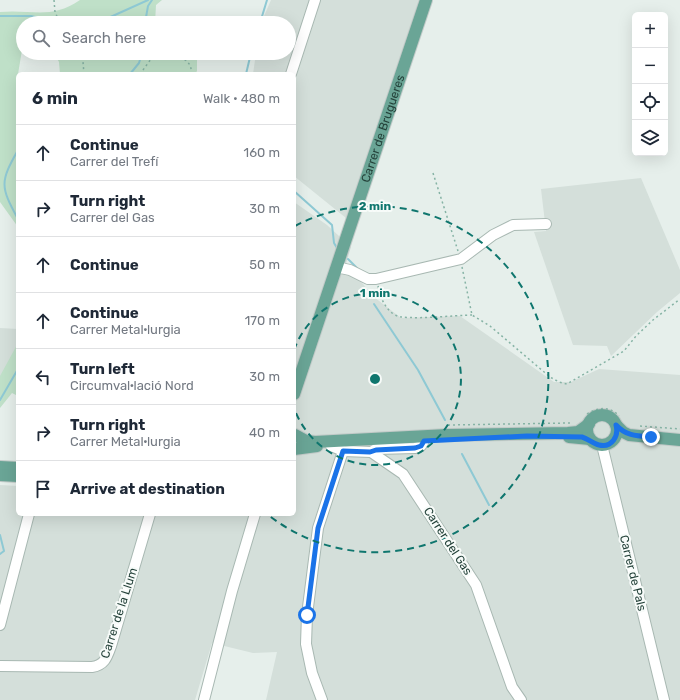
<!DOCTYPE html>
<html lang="en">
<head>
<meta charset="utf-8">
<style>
  :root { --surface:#fff; --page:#f2f2f3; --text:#1f2937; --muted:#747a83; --line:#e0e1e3 }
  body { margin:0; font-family:Rubik,sans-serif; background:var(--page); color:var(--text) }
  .controls { position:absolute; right:12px; top:12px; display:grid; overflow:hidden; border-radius:6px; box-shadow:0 4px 16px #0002 }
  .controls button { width:36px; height:36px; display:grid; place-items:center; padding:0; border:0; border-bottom:1px solid var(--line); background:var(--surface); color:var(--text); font:20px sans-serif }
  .stop { position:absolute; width:12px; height:12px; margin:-9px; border:3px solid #1a73e8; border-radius:50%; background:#fff }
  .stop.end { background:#1a73e8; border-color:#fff; box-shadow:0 1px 4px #0008 }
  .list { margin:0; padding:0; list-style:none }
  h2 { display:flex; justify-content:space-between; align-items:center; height:52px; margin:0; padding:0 16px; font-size:17px }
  h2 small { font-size:13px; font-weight:400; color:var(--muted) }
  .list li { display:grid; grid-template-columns:26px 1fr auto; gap:12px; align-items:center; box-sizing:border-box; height:56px; padding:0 16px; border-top:1px solid var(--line) }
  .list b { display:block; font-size:15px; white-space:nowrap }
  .list p { margin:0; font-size:13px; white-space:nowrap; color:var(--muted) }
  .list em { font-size:13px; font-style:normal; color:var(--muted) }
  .icon { flex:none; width:22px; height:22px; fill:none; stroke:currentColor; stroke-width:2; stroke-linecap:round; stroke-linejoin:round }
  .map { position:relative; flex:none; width:680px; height:700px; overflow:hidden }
  .search { position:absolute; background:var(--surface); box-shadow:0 4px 16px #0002; left:16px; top:16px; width:280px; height:44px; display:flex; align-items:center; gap:10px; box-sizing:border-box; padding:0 14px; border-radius:22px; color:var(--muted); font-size:15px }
  .panel { position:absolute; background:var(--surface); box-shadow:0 4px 16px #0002; left:16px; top:72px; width:280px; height:444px; border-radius:6px }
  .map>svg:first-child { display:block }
</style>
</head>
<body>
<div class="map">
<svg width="680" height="700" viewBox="0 0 680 700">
  <rect width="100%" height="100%" fill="#e6efeb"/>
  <!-- built -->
  <g fill="#d4dfda">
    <path d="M271,0H419L346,218L294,176V74H253L256,53H289V23H261Z"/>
    <path d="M641,178L680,270V293L657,312L611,356L607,346L573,345L534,232L546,231L541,189Z"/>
    <path d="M294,202L327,225L351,247L346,264L374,297L401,318L460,316L554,382H571L599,369L680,375V700H266L277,652L253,653L212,643L195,700H0V485L18,486V514H294Z"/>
    <path d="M0,328L18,329V359L0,393Z"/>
  </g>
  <!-- green -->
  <g fill="#bfe0c8">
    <path d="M80,0H162L156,5L155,23H23V44L18,74V227L0,202V12C32,9 51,20 80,0Z"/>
    <path d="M54,53H197V71L195,74H60L59,62Z"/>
    <path d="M18,343V396L12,393L0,408V376Z"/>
  </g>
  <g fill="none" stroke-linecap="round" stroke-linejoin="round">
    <!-- stream -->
    <g stroke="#8ec9d4" stroke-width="2">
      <path d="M0,16H31L56,22L92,21L106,19L148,0"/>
      <path d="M145,23L148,6L152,0"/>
      <path d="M260,23L267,0"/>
      <path d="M130,74L139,63L142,53"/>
      <path d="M246,74L251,53"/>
      <path d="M18,150C0,182 0,186 18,219"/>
      <path d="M294,191L332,225L334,243L337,248"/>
      <path d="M348,259L358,269"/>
      <path d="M374,304L418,370L445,420"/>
      <path d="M0,400L18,369"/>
      <path d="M462,454L489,505"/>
      <path d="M0,535L4,551L0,554"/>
    </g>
    <!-- minor casing -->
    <g stroke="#a8b8b2" stroke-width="12">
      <g id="minor">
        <path d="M291,74L315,0"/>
        <path d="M336,267L350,270L368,279H376L461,259L493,235L513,225L546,224"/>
        <path d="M602,445L664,700"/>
        <path d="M331,446L343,451L371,452L403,474L476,585L512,687L521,700"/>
        <path d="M371,452L376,449L415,448L421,446L424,441"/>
        <path d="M0,625L29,514"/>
        <path d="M0,666L92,667C105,665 107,657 111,646L150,514"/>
        <path d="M204,700L232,591L255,514"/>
        <path d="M322,700L312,673L306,644L307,615L318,528L343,451"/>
      </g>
    </g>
    <!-- major casing -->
    <g stroke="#c2cac8" stroke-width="14">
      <g id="major">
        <path id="s1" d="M294,394L426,0"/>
        <circle cx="602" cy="430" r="15"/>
        <path d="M616,425L623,432L629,435L680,440"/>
        <path d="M295,435L306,441L315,442L447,435L568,433L578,432L589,424"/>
        <path d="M569,437L590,439"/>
        <path d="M294,449L317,446"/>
        <path d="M0,467L18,468"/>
        <path d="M0,475L18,476"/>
      </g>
    </g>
    <!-- path -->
    <g stroke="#86b3a5" stroke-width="1.5" stroke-dasharray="2 3" stroke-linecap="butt">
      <path d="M54,0L55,12L60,23"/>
      <path d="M79,53L83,62L84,74"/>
      <path d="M140,74L154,55C166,53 194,55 191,74"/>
      <path d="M433,173L458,251"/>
      <path d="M462,267L472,315L490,326L550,377L559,382L567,384L624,351L636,336L653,320L680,299"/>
      <path d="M378,286C381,298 384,308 395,315C405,321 457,315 472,315"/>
      <path d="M587,414C598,407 610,406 619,416"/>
      <path d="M448,425L570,423"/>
      <path d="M640,426L680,429"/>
    </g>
    <!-- minor -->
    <use href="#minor" stroke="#fff" stroke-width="10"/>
    <!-- major -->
    <use href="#major" stroke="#6aa596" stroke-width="12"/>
  </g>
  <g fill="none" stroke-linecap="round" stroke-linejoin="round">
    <!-- route -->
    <path stroke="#1a73e8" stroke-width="5" d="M307,615L318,528L343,451L370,452L376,450L415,448L421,446L424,441L527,436L582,437C589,439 593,444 599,445C612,448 619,436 616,425C626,436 637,436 651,437"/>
  </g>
  <!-- distance rings -->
  <g fill="none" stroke="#0f766e" stroke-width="2" stroke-dasharray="7 5">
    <path d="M294 350A86 86 0 1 1 294 408"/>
    <path d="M295 226A173 173 0 1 1 267 514"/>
  </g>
  <g text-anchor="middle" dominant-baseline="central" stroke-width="4" stroke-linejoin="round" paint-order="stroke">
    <!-- street labels -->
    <g font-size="12" fill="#24423a" stroke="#f7fbf9">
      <text stroke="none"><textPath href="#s1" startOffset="280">Carrer de Brugueres</textPath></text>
      <text transform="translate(448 541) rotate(57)">Carrer del Gas</text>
      <text transform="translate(633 573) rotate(76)">Carrer de Pals</text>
      <text transform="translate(119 613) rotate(-72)">Carrer de la Llum</text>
    </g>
  </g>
  <circle cx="375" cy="379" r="6" fill="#0f766e" stroke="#f7fbf9" stroke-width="2"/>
  <g font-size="12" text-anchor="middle" font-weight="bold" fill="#0f766e" stroke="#f7fbf9" stroke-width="4" stroke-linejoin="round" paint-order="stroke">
    <text x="375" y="210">2 min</text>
    <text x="375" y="297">1 min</text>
  </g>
</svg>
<div class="controls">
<button>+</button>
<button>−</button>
<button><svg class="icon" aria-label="locate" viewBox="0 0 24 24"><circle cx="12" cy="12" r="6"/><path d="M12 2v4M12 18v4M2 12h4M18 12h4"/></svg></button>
<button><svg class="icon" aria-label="layers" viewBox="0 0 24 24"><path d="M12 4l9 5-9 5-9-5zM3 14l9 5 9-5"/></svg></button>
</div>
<div class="stop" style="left:307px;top:615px"></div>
<div class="stop end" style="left:651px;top:437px"></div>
<div class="search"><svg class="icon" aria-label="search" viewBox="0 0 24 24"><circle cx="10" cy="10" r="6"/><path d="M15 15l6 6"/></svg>Search here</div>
<section class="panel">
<h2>6 min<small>Walk · 480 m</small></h2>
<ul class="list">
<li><svg class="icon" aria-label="ahead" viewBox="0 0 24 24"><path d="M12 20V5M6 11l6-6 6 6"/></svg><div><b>Continue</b><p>Carrer del Trefí</p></div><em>160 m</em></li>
<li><svg class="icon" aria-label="right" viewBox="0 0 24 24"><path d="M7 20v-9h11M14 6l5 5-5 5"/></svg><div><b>Turn right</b><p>Carrer del Gas</p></div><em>30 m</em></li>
<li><svg class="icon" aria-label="ahead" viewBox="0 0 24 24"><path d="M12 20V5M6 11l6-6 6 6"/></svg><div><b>Continue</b></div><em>50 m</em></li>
<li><svg class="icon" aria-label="ahead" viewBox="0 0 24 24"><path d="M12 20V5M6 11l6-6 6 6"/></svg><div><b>Continue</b><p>Carrer Metal·lurgia</p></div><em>170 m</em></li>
<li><svg class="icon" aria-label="left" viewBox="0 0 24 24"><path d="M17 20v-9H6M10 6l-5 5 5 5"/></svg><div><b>Turn left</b><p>Circumval·lació Nord</p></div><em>30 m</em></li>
<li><svg class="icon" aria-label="right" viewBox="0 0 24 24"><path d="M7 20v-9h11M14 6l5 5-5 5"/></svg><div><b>Turn right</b><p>Carrer Metal·lurgia</p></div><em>40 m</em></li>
<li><svg class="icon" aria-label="arrive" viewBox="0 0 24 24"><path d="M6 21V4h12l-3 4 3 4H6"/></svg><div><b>Arrive at destination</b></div></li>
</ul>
</section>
</div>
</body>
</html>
